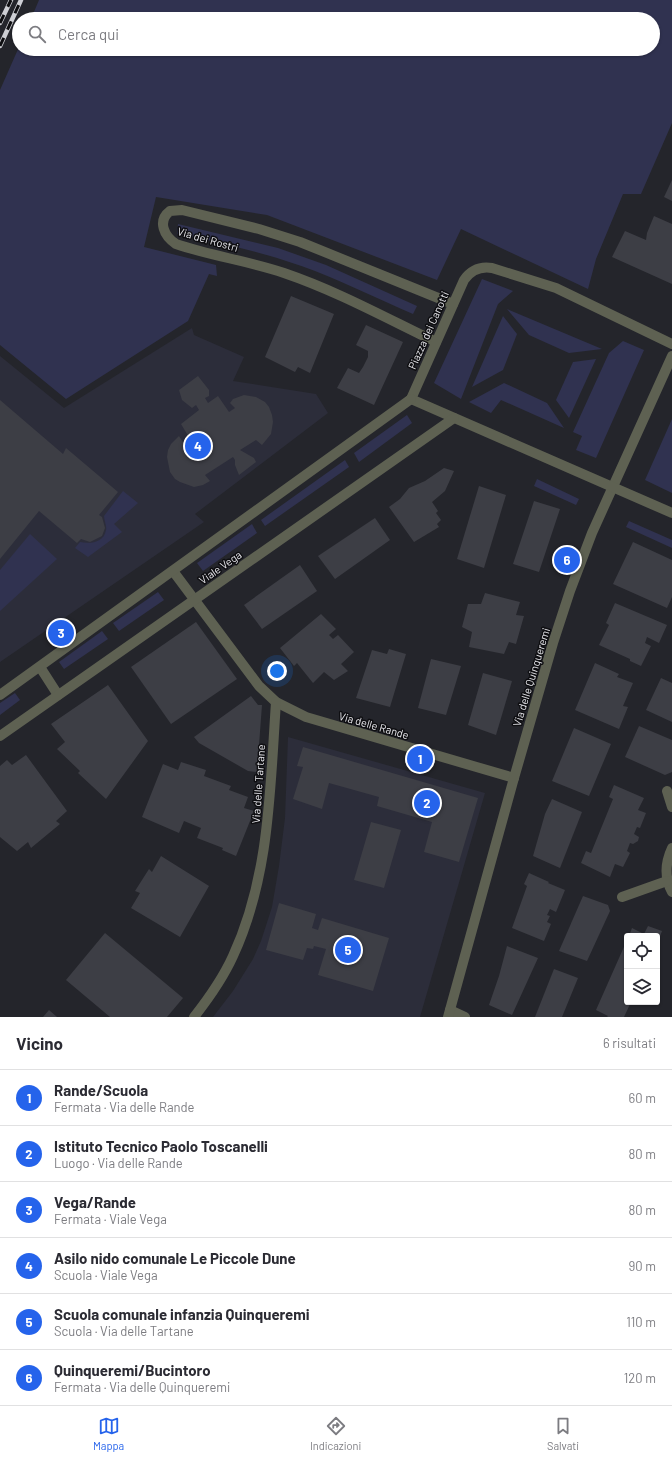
<!DOCTYPE html>
<html lang="it">
<head>
<meta charset="utf-8">
<style>
  :root { --surface:#fff; --page:#f2f2f3; --text:#2b2b33; --muted:#7c7c81; --line:#e1e1e2; --accent:#2563eb }
  body { margin:0; font-family:Barlow,sans-serif; background:var(--page); color:var(--text) }
  .controls { position:absolute; right:12px; bottom:12px; display:grid; overflow:hidden; border-radius:4px; box-shadow:0 1px 3px #0004 }
  .controls button { width:36px; height:36px; display:grid; place-items:center; padding:0; border:0; border-bottom:1px solid var(--line); background:var(--surface); color:var(--text); font:20px sans-serif }
  .you { position:absolute; left:277px; top:671px; width:14px; height:14px; margin:-10px; border:3px solid #fff; border-radius:50%; background:#1a73e8; box-shadow:0 0 0 6px #1a73e833 }
  .badge { display:grid; place-items:center; width:26px; height:26px; border-radius:50%; background:var(--accent); color:#fff; font-size:13px; font-weight:700 }
  .pin { position:absolute; translate:-50% -50%; border:2px solid #fff; box-shadow:0 1px 4px #0006 }
  .list { margin:0; padding:0; list-style:none }
  h2 { display:flex; justify-content:space-between; align-items:center; height:52px; margin:0; padding:0 16px; font-size:17px }
  h2 small { font-size:13px; font-weight:400; color:var(--muted) }
  .list li { display:grid; grid-template-columns:26px 1fr auto; gap:12px; align-items:center; box-sizing:border-box; height:56px; padding:0 16px; border-top:1px solid var(--line) }
  .list b { display:block; font-size:15px; white-space:nowrap }
  .list p { margin:0; font-size:13px; white-space:nowrap; color:var(--muted) }
  .list em { font-size:13px; font-style:normal; color:var(--muted) }
  .icon { flex:none; width:22px; height:22px; fill:none; stroke:currentColor; stroke-width:2; stroke-linecap:round; stroke-linejoin:round }
  .map { position:relative; flex:none; width:672px; height:1017px; overflow:hidden }
  .search { position:absolute; background:var(--surface); box-shadow:0 1px 3px #0004; left:12px; right:12px; top:12px; height:44px; display:flex; align-items:center; gap:10px; box-sizing:border-box; padding:0 14px; border-radius:22px; color:var(--muted); font-size:15px }
  .sheet { height:388px; background:var(--surface) }
  nav { display:flex; justify-content:space-around; align-items:center; box-sizing:border-box; height:56px; border-top:1px solid var(--line); background:var(--surface); font-size:11px; color:var(--muted) }
  nav a { display:grid; justify-items:center; gap:2px }
  nav .on { color:var(--accent) }
  .map>svg:first-child { display:block }
</style>
</head>
<body>
<div class="map">
<svg width="672" height="1017" viewBox="0 0 672 1017">
  <rect width="100%" height="100%" fill="#24252b"/>
  <!-- built -->
  <g fill="#2c2d3a">
    <path d="M192,328L194,335L244,357L233,381L316,394L328,413L195,514L204,522L0,662V356L64,408Z"/>
    <path d="M288,737L485,793L420,1017H213L233,991L253,959L261,941L272,907L279,866L285,818Z"/>
  </g>
  <!-- green -->
  <g fill="#303250">
    <path d="M39,0H672V123L641,194H623L596,259L588,289L461,229L437,280L267,215L156,197L144,247L216,265L217,276L209,274L188,321L66,399L0,345V90L19,47V49H653V19H31Z"/>
    <path d="M178,224L278,248L326,265L417,306L413,314C381,300 348,284 315,271C270,254 224,243 177,234Z"/>
    <path d="M482,279L513,291L498,304L461,399L434,383Z"/>
    <path d="M507,309L602,349L569,353L529,335Z"/>
    <path d="M503,316L517,334L503,370L472,387Z"/>
    <path d="M623,341L644,350L596,458L576,450L582,436L573,432L609,353Z"/>
    <path d="M596,359L569,418L556,400L573,362Z"/>
    <path d="M504,383L547,403L564,428L501,400L491,413L469,402Z"/>
    <path d="M407,415L412,423L359,462L354,453Z"/>
    <path d="M672,419V493L645,480Z"/>
    <path d="M345,460L349,467L265,526L261,520Z"/>
    <path d="M537,479L579,499L576,505L534,486Z"/>
    <path d="M123,491L138,503L114,524L122,532L88,557L75,548L80,542C90,544 104,543 106,530C107,526 104,520 104,516Z"/>
    <path d="M629,521L672,540V548L626,527Z"/>
    <path d="M252,524L257,533L203,571L197,563Z"/>
    <path d="M30,534L57,559L0,611V570Z"/>
    <path d="M158,592L164,600L119,631L113,623Z"/>
    <path d="M102,631L108,639L64,669L59,662Z"/>
    <path d="M15,693L20,700L0,715V703Z"/>
  </g>
  <!-- building -->
  <g fill="#3d3e45">
    <path d="M672,180V201L664,197Z"/>
    <path d="M654,216L672,224V284L612,257L625,231L646,240L647,233Z"/>
    <path d="M291,296L334,314L310,373L298,367L295,372L265,357Z"/>
    <path d="M366,325L403,342L374,405L337,388L348,368L359,373L363,367L368,357V351L356,345Z"/>
    <path d="M198,376L209,390V396L205,398L208,403L218,396L229,412L235,408L230,403L233,399L244,395L256,397L265,402L269,407L272,415L273,422L271,434L262,445L256,440L240,450L254,458L256,462L239,475L235,465V460L233,457L205,475L210,481L203,485L194,487L180,482L175,479L170,472L167,457L168,450L171,444L179,436L184,444L190,439L181,424L199,410L196,405L192,408L182,400L179,390Z"/>
    <path d="M0,400L63,454L66,448L118,492L99,515L102,517L105,528L102,536L90,542L81,539L77,543L39,511L0,559Z"/>
    <path d="M444,468L454,471L445,491L432,502L438,511L436,513L441,520L437,524L439,527L414,542L389,507L400,499L409,488L425,481Z"/>
    <path d="M479,486L506,495L484,568L457,559Z"/>
    <path d="M534,501L560,509L539,572L513,564Z"/>
    <path d="M375,518L390,540L335,579L318,556Z"/>
    <path d="M633,542L672,560V597L667,608L613,584Z"/>
    <path d="M300,565L317,591L262,629L244,605Z"/>
    <path d="M485,593L520,602L516,615L524,616L516,644L509,642L504,654L469,647L472,632L462,627L468,604H481Z"/>
    <path d="M615,603L667,625L659,643L647,637L645,643L651,646L641,666L630,661V659L599,645L609,625L606,623Z"/>
    <path d="M321,614L336,629L329,635L333,639L338,635L354,652L341,664L348,671L334,680L324,672L313,683L297,663L294,666L280,648Z"/>
    <path d="M196,622L237,679L171,724L131,667Z"/>
    <path d="M389,649L406,654L390,707L356,698L372,650L387,654Z"/>
    <path d="M431,659L461,666L446,715L418,708Z"/>
    <path d="M595,663L619,674L617,677L633,683L623,706L628,707L619,729L575,710Z"/>
    <path d="M483,673L512,681L496,735L468,725Z"/>
    <path d="M661,678L672,683V722L646,710Z"/>
    <path d="M108,685L148,741L106,799L78,773L80,771L57,749L65,742L51,724Z"/>
    <path d="M251,696L258,705H262L257,772L248,771L199,743L194,737Z"/>
    <path d="M639,726L672,740V772L665,775L625,757Z"/>
    <path d="M574,728L611,744L589,796L552,781Z"/>
    <path d="M303,747L478,798L459,862L424,852L432,822L377,806L379,797L329,783L322,809L293,799L303,767L297,766Z"/>
    <path d="M26,755L67,811L56,821L60,824L31,848L28,842L17,851L0,837V766L7,760L12,765Z"/>
    <path d="M181,762L206,770L204,776L231,786L229,790L248,797L244,808L254,811L236,856L222,850L223,848L197,838L201,828L184,821L179,833L142,817L163,764L178,770Z"/>
    <path d="M614,785L644,798L638,810L646,813L640,828L637,827L634,834L639,837L638,841L633,844L630,843L627,851L630,853L623,867L615,864L610,877L581,863L586,851L591,853L613,799L609,797Z"/>
    <path d="M552,799L582,812L560,868L533,856L545,814Z"/>
    <path d="M371,822L401,830L384,888L354,880Z"/>
    <path d="M161,856L209,886L180,937L131,908L140,893L135,891L149,869L152,872Z"/>
    <path d="M529,873L549,882L548,883L565,890L556,912L550,909L547,915L550,916L547,922L551,924L544,941L512,928L527,886L524,884Z"/>
    <path d="M583,896L608,905L610,911L587,961L559,951Z"/>
    <path d="M279,903L316,914L312,928L318,930L322,918L389,938L373,991L318,975L326,949L314,946L313,949L307,948L303,960L266,950Z"/>
    <path d="M648,926L662,931L657,944V936H629L632,928L644,934Z"/>
    <path d="M105,933L183,998L167,1017H110L66,980Z"/>
    <path d="M627,940V1002H631L624,1017H607L608,1016L596,1010Z"/>
    <path d="M507,946L538,958L512,1015L489,1005L499,976Z"/>
    <path d="M554,969L578,978L562,1017H535Z"/>
    <path d="M49,1010L57,1017H43Z"/>
  </g>
  <g fill="none" stroke-linecap="round" stroke-linejoin="round">
    <!-- minor -->
    <g stroke="#5e6152" stroke-width="10">
      <path d="M436,342C386,318 337,291 284,273C249,261 211,256 176,244C164,236 157,221 170,211L182,210L259,229L300,242L453,304"/>
      <path d="M173,571L259,686L276,702L306,717L514,778"/>
      <path d="M40,667L58,695"/>
      <path d="M667,791L672,807"/>
      <path d="M672,848C665,863 664,877 672,892"/>
      <path d="M622,897L667,881"/>
      <path d="M450,1010L465,1017"/>
      <path d="M194,1017C209,998 223,978 233,956C270,876 270,788 276,702"/>
      <path d="M448,1017L514,778L553,643L570,591L592,533L672,356"/>
    </g>
    <!-- tertiary -->
    <g stroke="#5e6152" stroke-width="10">
      <path d="M411,399L464,280C471,270 480,266 492,268L556,288L672,344"/>
      <path d="M411,399L672,513"/>
      <path d="M0,695L411,399"/>
      <path d="M0,736L454,418"/>
    </g>
    <!-- rail casing -->
    <g stroke="#cecfd4" stroke-width="4.5">
      <g id="rail">
        <path d="M0,23L11,0"/>
        <path d="M0,46L21,0"/>
      </g>
    </g>
    <!-- rail -->
    <use href="#rail" stroke="#0e0e11" stroke-width="3" stroke-dasharray="9" stroke-linecap="butt"/>
  </g>
  <g text-anchor="middle" dominant-baseline="central" stroke-width="3" stroke-linejoin="round" paint-order="stroke">
    <!-- street labels -->
    <g font-size="11" fill="#eaeaef" stroke="#0e0e11">
      <text transform="translate(208 239) rotate(16)">Via dei Rostri</text>
      <text transform="translate(428 330) rotate(-66)">Piazza dei Canotti</text>
      <text transform="translate(220 567) rotate(-35)">Viale Vega</text>
      <text transform="translate(531 677) rotate(-73)">Via delle Quinqueremi</text>
      <text transform="translate(374 725) rotate(16)">Via delle Rande</text>
      <text transform="translate(258 784) rotate(-86)">Via delle Tartane</text>
    </g>
  </g>
</svg>
<div class="controls">
<button><svg class="icon" aria-label="locate" viewBox="0 0 24 24"><circle cx="12" cy="12" r="6"/><path d="M12 2v4M12 18v4M2 12h4M18 12h4"/></svg></button>
<button><svg class="icon" aria-label="layers" viewBox="0 0 24 24"><path d="M12 4l9 5-9 5-9-5zM3 14l9 5 9-5"/></svg></button>
</div>
<div class="you"></div>
<div class="pin badge" style="left:420px;top:759px">1</div>
<div class="pin badge" style="left:427px;top:803px">2</div>
<div class="pin badge" style="left:61px;top:633px">3</div>
<div class="pin badge" style="left:198px;top:446px">4</div>
<div class="pin badge" style="left:348px;top:950px">5</div>
<div class="pin badge" style="left:567px;top:560px">6</div>
<div class="search"><svg class="icon" aria-label="search" viewBox="0 0 24 24"><circle cx="10" cy="10" r="6"/><path d="M15 15l6 6"/></svg>Cerca qui</div>
</div>
<section class="sheet">
<h2>Vicino<small>6 risultati</small></h2>
<ul class="list">
<li><span class="badge">1</span><div><b>Rande/Scuola</b><p>Fermata · Via delle Rande</p></div><em>60 m</em></li>
<li><span class="badge">2</span><div><b>Istituto Tecnico Paolo Toscanelli</b><p>Luogo · Via delle Rande</p></div><em>80 m</em></li>
<li><span class="badge">3</span><div><b>Vega/Rande</b><p>Fermata · Viale Vega</p></div><em>80 m</em></li>
<li><span class="badge">4</span><div><b>Asilo nido comunale Le Piccole Dune</b><p>Scuola · Viale Vega</p></div><em>90 m</em></li>
<li><span class="badge">5</span><div><b>Scuola comunale infanzia Quinqueremi</b><p>Scuola · Via delle Tartane</p></div><em>110 m</em></li>
<li><span class="badge">6</span><div><b>Quinqueremi/Bucintoro</b><p>Fermata · Via delle Quinqueremi</p></div><em>120 m</em></li>
</ul>
</section>
<nav>
<a class="on"><svg class="icon" aria-label="map" viewBox="0 0 24 24"><path d="M3 6l6-2 6 2 6-2v14l-6 2-6-2-6 2zM9 4v14M15 6v14"/></svg>Mappa</a>
<a><svg class="icon" aria-label="directions" viewBox="0 0 24 24"><path d="M12 3l9 9-9 9-9-9zM9 14v-3h6M13 9l2 2-2 2"/></svg>Indicazioni</a>
<a><svg class="icon" aria-label="saved" viewBox="0 0 24 24"><path d="M7 4h10v16l-5-4-5 4z"/></svg>Salvati</a>
</nav>
</body>
</html>
